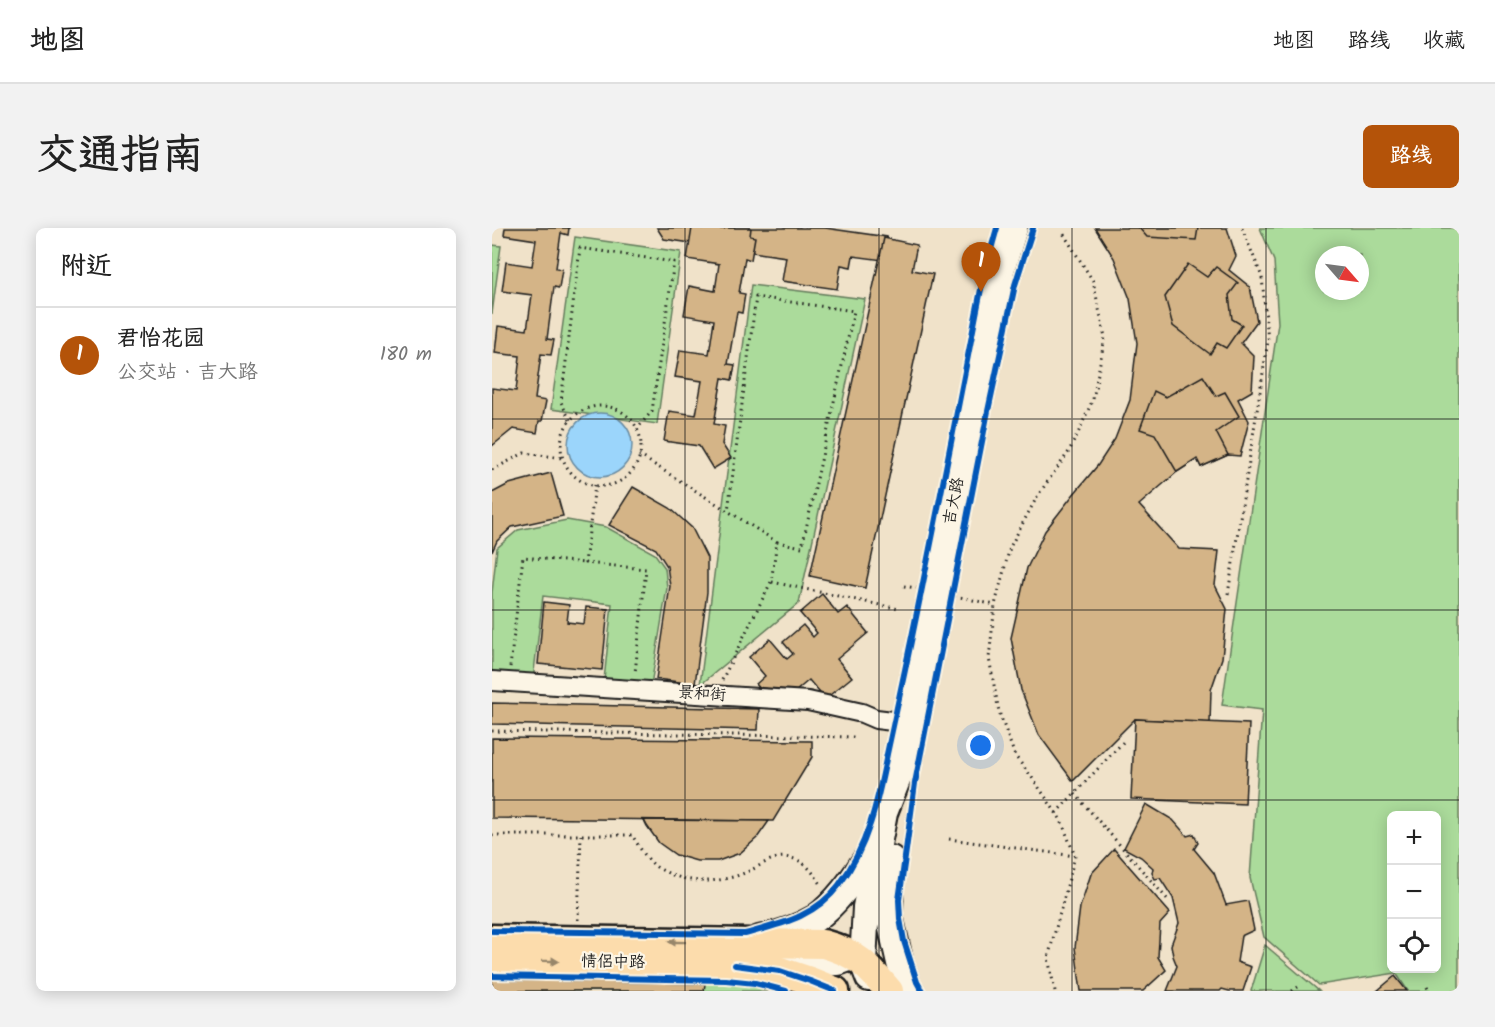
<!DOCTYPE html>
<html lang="zh">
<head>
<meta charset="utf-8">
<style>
  :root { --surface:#fff; --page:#f2f2f2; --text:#222; --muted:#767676; --line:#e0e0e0; --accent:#b45309 }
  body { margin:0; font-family:Kalam,"LXGW WenKai TC",sans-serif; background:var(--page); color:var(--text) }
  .controls { position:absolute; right:18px; bottom:18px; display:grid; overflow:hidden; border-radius:9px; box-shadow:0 3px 15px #0003 }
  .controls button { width:54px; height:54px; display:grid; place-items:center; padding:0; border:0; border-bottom:2px solid var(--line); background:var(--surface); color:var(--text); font:30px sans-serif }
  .compass { position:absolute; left:823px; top:18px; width:54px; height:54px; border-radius:50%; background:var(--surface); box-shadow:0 3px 15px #0003; rotate:118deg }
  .you { position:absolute; left:489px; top:518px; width:21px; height:21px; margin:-15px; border:4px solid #fff; border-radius:50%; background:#1a73e8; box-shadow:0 0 0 9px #1a73e833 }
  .badge { display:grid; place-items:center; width:39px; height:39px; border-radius:50%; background:var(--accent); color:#fff; font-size:20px; font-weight:700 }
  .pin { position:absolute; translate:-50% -50px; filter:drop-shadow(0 2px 3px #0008) }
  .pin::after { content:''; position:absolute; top:32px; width:21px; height:18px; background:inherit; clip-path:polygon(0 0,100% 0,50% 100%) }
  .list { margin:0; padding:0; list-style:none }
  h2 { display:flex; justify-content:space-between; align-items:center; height:78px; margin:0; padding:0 24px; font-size:26px }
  h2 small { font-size:20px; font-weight:400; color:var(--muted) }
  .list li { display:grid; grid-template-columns:39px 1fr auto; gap:18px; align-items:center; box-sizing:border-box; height:96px; padding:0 24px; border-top:2px solid var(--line) }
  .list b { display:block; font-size:22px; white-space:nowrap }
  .list p { margin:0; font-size:20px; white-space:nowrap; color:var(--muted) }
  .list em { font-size:20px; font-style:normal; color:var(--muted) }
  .icon { flex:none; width:33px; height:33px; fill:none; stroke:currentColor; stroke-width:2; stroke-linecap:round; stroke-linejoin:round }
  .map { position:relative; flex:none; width:967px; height:763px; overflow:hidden; border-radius:9px }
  header { display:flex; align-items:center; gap:36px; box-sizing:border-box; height:84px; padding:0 30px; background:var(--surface); border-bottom:2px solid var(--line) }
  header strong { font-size:28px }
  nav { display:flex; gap:33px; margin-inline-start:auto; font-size:21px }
  .intro { display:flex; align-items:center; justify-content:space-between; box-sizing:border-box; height:144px; padding:0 36px }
  h1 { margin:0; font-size:42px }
  .button { padding:15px 27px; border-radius:9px; background:var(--accent); color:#fff; font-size:21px; font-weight:700 }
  main { display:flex; gap:36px; padding:0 36px }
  aside { flex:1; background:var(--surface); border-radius:9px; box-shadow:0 3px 15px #0003 }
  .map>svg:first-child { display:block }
</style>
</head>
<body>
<header>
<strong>地图</strong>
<nav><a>地图</a><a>路线</a><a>收藏</a></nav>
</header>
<div class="intro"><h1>交通指南</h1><a class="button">路线</a></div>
<main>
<aside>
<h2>附近<small></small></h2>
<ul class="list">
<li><span class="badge">1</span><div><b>君怡花园</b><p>公交站 · 吉大路</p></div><em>180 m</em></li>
</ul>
</aside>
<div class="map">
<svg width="967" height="763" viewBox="0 0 967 763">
  <rect width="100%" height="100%" fill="#f0e2c9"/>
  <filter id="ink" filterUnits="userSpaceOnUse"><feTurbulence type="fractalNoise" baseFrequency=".0167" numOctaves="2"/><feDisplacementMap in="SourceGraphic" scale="12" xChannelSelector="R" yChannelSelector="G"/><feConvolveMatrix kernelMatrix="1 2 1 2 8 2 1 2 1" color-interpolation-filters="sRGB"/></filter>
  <g filter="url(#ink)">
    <!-- green -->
    <g fill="#abdb9b" stroke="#647c5c" stroke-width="1.5" fill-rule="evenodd">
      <path d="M768,0H967V763H916L904,745L827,757L772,709L758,650L770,482L730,477L786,95L782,33ZM832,27H868V63H832ZM900,588H944V740H900Z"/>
      <path d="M83,9L189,24L165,196L59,181Z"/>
      <path d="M0,17L9,18L0,86Z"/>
      <path d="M259,57L373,71L307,375L208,457Z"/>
      <path d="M75,292L114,299L163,326L173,340L175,360L159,457L112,452L120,376L51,368L41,452L0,448V365L5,320L26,302Z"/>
      <path d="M773,717L827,763H759Z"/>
      <path d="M0,737L218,742L332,763H0Z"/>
    </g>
    <!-- water -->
    <circle fill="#9bd5fb" stroke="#688ba2" stroke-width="1.5" cx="108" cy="217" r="32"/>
    <!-- building -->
    <g fill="#d4b487" stroke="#1c1c1c" stroke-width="1.5">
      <path d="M13,0H77L76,7L69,5L64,40L70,41L67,60L62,59L55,111L62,112L59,127L49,126L43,171L54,173L50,193H47L45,205L21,201L0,218V160L24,163L28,128L3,125L6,98L35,102L40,67L10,63L14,34L40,38L44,12L12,7Z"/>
      <path d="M165,0H333L395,9L391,32L361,28L359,39L349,37L345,61L290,53L294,29L172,11Z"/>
      <path d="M200,0L232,1L233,0H259L258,8L263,9L259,32L253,30L247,65L253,66L250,85L245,84L236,136L243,137L240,152L230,150L222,196L233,198L230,216L239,230L221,241L207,218L172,213L177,183L204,187L210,153L183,149L188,122L217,126L222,92L192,87L197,58L223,63L227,36L195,31Z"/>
      <path d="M603,0H735L744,28L737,42L758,59L765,93L749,115L762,128L760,163L746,171L757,193L748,228L736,227L709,239L705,231L685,244L647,277L687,321L727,323L723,357L735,381L730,430L719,462L718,495L643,491L581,553L547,507L529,462L519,410L535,340L553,303L581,267L606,237L623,211L638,172L645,115L638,71L622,30Z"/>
      <path d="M647,0H706L704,12L655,9Z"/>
      <path d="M392,10L425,17L420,42L441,46L373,360L318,348Z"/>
      <path d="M696,36L715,49L724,39L746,55L737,67L740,91L750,97L734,120L725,115L718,126L681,98L673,69Z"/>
      <path d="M711,148L724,168L733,164L747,188L724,204L736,227L709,239L705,231L685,244L663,206L648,201L662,163L674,169Z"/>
      <path d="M59,245L71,288L20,299L5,313L0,324V265L17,256Z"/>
      <path d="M141,259L178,280L200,300L215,330V364L203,456L164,451L178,358L175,338L164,321L117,297Z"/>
      <path d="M330,366L346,386L355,379L376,405L345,431L360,449L333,471L317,452L284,480L264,456L273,448L257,429L278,411L295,431L301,426L291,414L311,397L321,409L325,405L308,385Z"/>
      <path d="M52,374L77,377L75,394L92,396L94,379L116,381L110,442L46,436Z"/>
      <path d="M0,475L267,481L266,502L0,496Z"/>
      <path d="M643,491L757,496L753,576L639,571Z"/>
      <path d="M0,510L320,513V529L281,593L0,590Z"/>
      <path d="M654,576L681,592L695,608L702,606L706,615L702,621L722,645L734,677L756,673L762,702L749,708L745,734L759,739L751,763H737L730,761L728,763H675L685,738L681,728L679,717L687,695L681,670L668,650L663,651L660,645L661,640L649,629L632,620Z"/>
      <path d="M152,592L277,593L265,610L248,625L226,633H205L184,627L167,615L155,598Z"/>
      <path d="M622,621L678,685L668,696L666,729L674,742L651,763H589L583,720L588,679L599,646Z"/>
      <path d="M903,748L915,763H885Z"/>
      <path d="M0,752L213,756L212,763H0Z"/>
    </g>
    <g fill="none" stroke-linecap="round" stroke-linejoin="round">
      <!-- minor casing -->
      <g stroke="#1c1c1c" stroke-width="22">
        <path id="minor" d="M0,453L316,473L370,485L384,491L417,495"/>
      </g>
      <!-- secondary casing -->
      <g stroke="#1c1c1c" stroke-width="30">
        <g id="secondary">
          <path d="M399,631L397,687L408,735L417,763"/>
          <path d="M267,711C286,707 307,700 324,690C346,674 366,645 380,622"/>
          <path d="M270,733L346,734L362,728L371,721"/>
          <path d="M377,750L371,734L374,679L392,585L407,547L509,42L522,0"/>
        </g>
      </g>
      <!-- trunk casing -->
      <g stroke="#1c1c1c" stroke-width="33">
        <g id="trunk">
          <path d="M0,711L331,716C365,725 375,737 397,763"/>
          <path d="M0,732L243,737L288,743L318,753L343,763"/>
        </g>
      </g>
      <!-- path -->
      <g stroke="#1c1c1c" stroke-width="3" stroke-dasharray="1.5 4.5" stroke-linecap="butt">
        <circle cx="109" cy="218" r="40"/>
        <path d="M78,192L69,174L88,20L182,34L160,183L145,201"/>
        <path d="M147,227L285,314"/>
        <path d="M0,242L32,225L70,230"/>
        <path d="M103,257L93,335L154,341L143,445"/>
        <path d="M280,354L407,381"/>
        <path d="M412,358L424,360"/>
        <path d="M736,366L776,113L770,49L750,0"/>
        <path d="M463,368L503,377"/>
        <path d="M18,439L31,329L93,335"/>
        <path d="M230,452L279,354L285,314L310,319L362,83L264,69L236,283"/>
        <path d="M0,503L364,509"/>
        <path d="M583,566L677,673"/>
        <path d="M564,585L634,511"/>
        <path d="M0,607H140C146,617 153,629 162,637C165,640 170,642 174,644C199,657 229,655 255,644C269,638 282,626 298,630C313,632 321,645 329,656"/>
        <path d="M457,611L583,628"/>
        <path d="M86,692L89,607"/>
        <path d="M935,759L937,763"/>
        <path d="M563,763L556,730L583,628L569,592L539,548L523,528L507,484L497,430L503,377L518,319L546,267L576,225L588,201L601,171L613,109L601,53L571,5"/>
        <path d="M800,763L806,759"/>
      </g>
      <!-- minor -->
      <use href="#minor" stroke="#fcf5e5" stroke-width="18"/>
      <!-- secondary -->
      <use href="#secondary" stroke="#fcf5e5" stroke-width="26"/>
      <!-- trunk -->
      <use href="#trunk" stroke="#fcdcac" stroke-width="28"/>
      <!-- cycleway casing -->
      <g stroke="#fcf5e5" stroke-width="10">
        <g id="cycleway">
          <path d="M0,703L253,706C289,696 323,689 347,657C376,619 386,572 395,526C401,498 407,470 413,442C441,310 466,178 492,46L505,0"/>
          <path d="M243,737L288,743L318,753L343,763"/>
          <path d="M0,748L234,752L263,755L294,763"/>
          <path d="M430,763L425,754L412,713L408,691L407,672L414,622L423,555L496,183L523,57L541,0"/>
        </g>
      </g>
      <!-- cycleway -->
      <use href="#cycleway" stroke="#0057b8" stroke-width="6"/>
    </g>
    <!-- one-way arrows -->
    <defs><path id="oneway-solid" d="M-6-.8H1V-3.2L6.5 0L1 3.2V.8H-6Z" transform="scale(1.5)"/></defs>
    <g fill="#97866b">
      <use href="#oneway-solid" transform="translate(185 714) rotate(-179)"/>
      <use href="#oneway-solid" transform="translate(58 733) rotate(1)"/>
    </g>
  </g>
  <!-- grid -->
  <path fill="none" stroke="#1c1c1c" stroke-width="1.5" stroke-opacity="0.55" d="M193,0V763M387,0V763M580,0V763M774,0V763M0,191H967M0,382H967M0,572H967"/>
  <g text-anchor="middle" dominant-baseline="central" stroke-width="4.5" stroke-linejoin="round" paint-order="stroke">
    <!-- street labels -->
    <g font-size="16" fill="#1c1c1c" stroke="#fcf5e5">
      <text transform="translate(462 273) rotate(-79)">吉大路</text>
      <text transform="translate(210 466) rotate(4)">景和街</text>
      <text transform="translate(121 734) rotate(1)">情侣中路</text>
    </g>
  </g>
</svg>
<div class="controls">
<button>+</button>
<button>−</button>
<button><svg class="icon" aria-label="locate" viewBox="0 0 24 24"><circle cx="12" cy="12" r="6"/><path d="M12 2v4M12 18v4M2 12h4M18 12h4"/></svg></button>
</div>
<svg class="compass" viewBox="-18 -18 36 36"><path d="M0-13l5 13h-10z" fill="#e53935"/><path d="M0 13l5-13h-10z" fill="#767676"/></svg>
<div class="you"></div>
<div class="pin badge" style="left:489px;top:64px">1</div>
</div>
</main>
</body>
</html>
